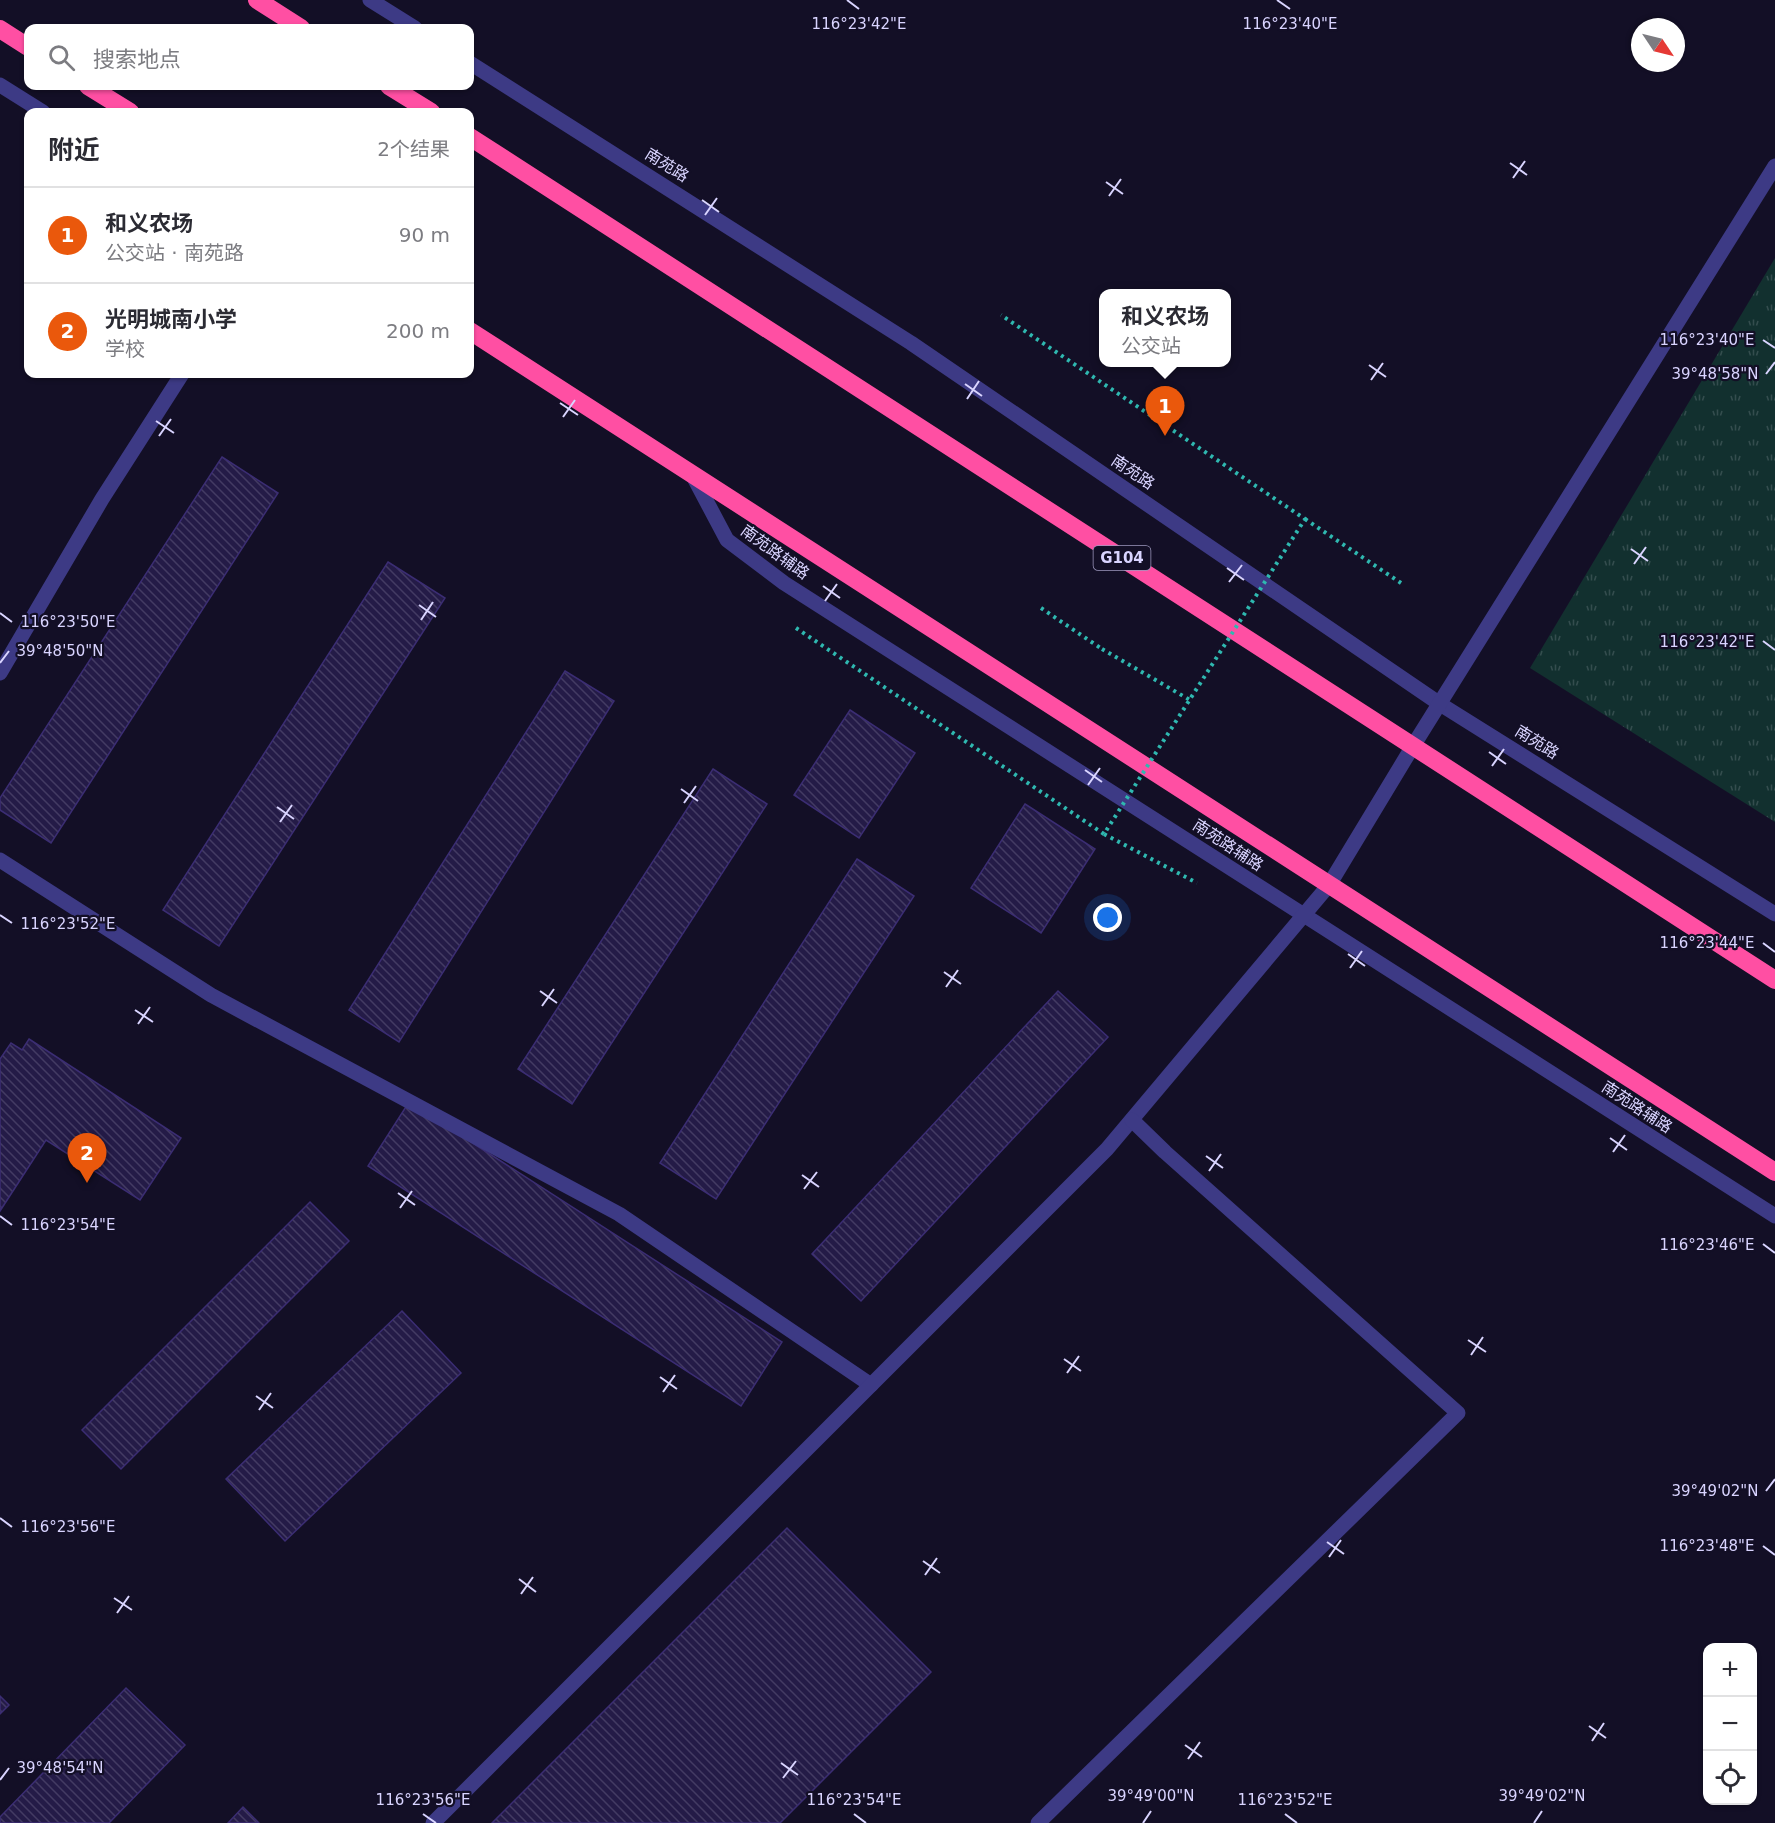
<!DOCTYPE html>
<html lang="zh">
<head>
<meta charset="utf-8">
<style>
  :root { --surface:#fff; --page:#f2f2f3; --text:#2b2b33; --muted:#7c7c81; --line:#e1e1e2; --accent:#ea580c }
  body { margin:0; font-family:"DejaVu Sans","Noto Sans SC",sans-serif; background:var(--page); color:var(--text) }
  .controls { position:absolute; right:18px; bottom:18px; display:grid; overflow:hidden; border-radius:12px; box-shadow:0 2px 4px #0004 }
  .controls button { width:54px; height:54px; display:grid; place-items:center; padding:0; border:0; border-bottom:2px solid var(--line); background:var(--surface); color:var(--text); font:30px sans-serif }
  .compass { position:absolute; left:1631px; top:18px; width:54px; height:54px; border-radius:50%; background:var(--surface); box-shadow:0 2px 4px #0004; rotate:125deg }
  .you { position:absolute; left:1108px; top:918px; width:21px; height:21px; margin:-15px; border:4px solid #fff; border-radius:50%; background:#1a73e8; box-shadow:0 0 0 9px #1a73e833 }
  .badge { display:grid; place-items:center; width:39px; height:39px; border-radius:50%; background:var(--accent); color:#fff; font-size:20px; font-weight:700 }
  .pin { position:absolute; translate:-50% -50px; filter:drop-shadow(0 2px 3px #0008) }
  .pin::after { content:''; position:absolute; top:32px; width:21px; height:18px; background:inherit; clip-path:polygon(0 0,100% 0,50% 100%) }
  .popup { position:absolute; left:1099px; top:289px; width:132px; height:78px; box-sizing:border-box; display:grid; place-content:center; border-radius:12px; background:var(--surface); filter:drop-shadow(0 2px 4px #0005); font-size:20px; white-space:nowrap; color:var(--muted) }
  .popup b { font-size:22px; color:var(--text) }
  .popup::after { content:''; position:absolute; left:50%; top:100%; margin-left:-12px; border:12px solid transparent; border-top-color:var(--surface) }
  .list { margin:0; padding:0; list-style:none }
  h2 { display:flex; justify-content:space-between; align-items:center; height:78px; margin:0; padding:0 24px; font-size:26px }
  h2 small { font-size:20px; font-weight:400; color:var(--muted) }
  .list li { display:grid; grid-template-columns:39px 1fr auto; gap:18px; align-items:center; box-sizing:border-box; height:96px; padding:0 24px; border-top:2px solid var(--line) }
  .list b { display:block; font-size:22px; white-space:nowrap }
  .list p { margin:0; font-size:20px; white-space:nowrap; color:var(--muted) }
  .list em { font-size:20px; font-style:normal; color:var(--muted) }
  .icon { flex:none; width:33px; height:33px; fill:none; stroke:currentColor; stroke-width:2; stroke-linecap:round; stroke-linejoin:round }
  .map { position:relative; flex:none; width:1775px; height:1823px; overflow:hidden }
  .search { position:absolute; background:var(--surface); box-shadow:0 2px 4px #0004; left:24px; top:24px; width:450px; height:66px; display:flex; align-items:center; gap:15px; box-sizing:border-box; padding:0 21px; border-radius:12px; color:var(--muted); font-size:22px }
  .panel { position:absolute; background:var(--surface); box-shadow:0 2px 4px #0004; left:24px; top:108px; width:450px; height:270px; border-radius:12px }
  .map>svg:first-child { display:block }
</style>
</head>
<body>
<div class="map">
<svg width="1775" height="1823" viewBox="0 0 1775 1823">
  <defs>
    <pattern id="park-tufts" width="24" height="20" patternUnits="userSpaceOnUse" patternTransform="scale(1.5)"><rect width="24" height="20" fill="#12302f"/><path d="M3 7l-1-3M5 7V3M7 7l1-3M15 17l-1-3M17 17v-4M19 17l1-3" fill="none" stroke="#344d4e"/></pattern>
    <pattern id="building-back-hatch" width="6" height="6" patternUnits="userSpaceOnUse" patternTransform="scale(1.5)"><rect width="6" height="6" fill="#241b47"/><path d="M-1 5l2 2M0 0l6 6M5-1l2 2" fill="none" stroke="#433b63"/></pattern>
  </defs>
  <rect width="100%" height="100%" fill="#130f26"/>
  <!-- park -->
  <path fill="url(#park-tufts)" d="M1775,258V822L1530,668Z"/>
  <!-- building -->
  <g fill="url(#building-back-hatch)" stroke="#3b2d73" stroke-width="1.5">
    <path d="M222,457L278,493L51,843L0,810V798Z"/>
    <path d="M388,562L445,598L219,946L163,910Z"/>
    <path d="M565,671L614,701L399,1042L349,1010Z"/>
    <path d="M850,710L915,753L859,838L794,795Z"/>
    <path d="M713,769L767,804L572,1104L518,1069Z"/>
    <path d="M1025,804L1095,849L1041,933L971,888Z"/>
    <path d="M857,859L914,896L716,1199L660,1163Z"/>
    <path d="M1058,991L1108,1037L861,1301L812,1254Z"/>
    <path d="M29,1039L181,1138L140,1200L46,1140L0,1211V1059L11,1043L22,1050Z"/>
    <path d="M409,1102L782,1342L741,1406L368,1166Z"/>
    <path d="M310,1202L349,1241L121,1469L82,1430Z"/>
    <path d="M402,1311L461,1373L285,1541L226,1479Z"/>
    <path d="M787,1528L931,1672L780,1823H492Z"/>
    <path d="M126,1688L185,1745L109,1823H0V1817Z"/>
    <path d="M0,1696L9,1705L0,1714Z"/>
    <path d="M243,1807L259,1823H228Z"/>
  </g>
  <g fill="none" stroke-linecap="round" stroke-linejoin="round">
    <!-- path -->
    <g stroke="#2fb8b0" stroke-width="4" stroke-dasharray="3 4.5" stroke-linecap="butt">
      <path d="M1305,519L1401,583"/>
      <path d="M1041,608L1102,649"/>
      <path d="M1104,834L1197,883"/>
    </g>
    <!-- minor -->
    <g stroke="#3d3a85" stroke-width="15">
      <path d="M370,0L415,28"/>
      <path d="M470,63L911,343L1440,704L1775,914"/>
      <path d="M0,85L43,112"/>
      <path d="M692,474L727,540L784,583L1775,1216"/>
      <path d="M0,673L102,499L182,374"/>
      <path d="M0,860L211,995L619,1214L871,1385"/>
      <path d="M433,1823L1107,1149L1329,885L1413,746L1775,166"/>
      <path d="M1038,1823L1458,1413L1165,1152L1132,1120"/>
    </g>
    <!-- highway -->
    <g stroke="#ff4fa3" stroke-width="18">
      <path d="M257,0L301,28"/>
      <path d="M0,29L28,47"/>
      <path d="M88,86L130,112"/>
      <path d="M389,86L431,112"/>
      <path d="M470,137L1775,980"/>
      <path d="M470,331L1775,1172"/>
    </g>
    <!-- path-bridge -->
    <g stroke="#2fb8b0" stroke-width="4" stroke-dasharray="3 4.5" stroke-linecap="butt">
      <path d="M796,628L1104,834L1305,519L1001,315"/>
      <path d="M1102,649L1190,700"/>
    </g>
  </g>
  <!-- ticks -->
  <path fill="none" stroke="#d9d4ff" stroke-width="2" d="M847,0L859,9M1277,0L1290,9M1510,163L1527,175M1513,178L1525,161M1106,182L1123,194M1109,196L1121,179M702,200L719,212M705,215L717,198M1763,340L1775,348M1369,365L1386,377M1766,374L1775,362M1371,380L1383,363M965,384L982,396M967,399L979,381M560,403L578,415M563,417L575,400M156,421L174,433M159,436L171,419M1631,549L1648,561M1634,564L1646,547M1227,568L1244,580M1229,582L1242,565M823,586L840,598M825,601L837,584M419,605L436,617M0,613L12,622M421,620L433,602M1763,641L1775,650M0,663L9,651M1489,752L1506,764M1492,766L1504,749M1085,770L1102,782M1088,785L1100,768M681,789L698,801M684,803L696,786M277,807L294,819M280,822L292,805M0,915L12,923M1763,943L1775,952M1348,954L1365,966M1350,968L1362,951M944,972L961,984M946,987L958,970M540,991L557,1003M542,1006L554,989M135,1010L153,1022M138,1024L150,1007M1610,1138L1627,1150M1613,1152L1625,1135M1206,1156L1223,1168M1209,1171L1221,1154M802,1175L819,1187M804,1189L817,1172M398,1193L415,1205M400,1208L412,1191M0,1216L12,1225M1763,1244L1775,1253M1468,1340L1486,1352M1471,1355L1483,1337M1064,1359L1081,1371M1067,1373L1079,1356M660,1377L677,1389M663,1392L675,1375M256,1396L273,1408M259,1410L271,1393M1766,1491L1775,1479M0,1518L12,1527M1327,1542L1344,1554M1763,1546L1775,1555M1329,1557L1341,1540M923,1561L940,1573M925,1575L937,1558M519,1579L536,1592M521,1594L533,1577M114,1598L132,1610M117,1613L129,1596M1589,1726L1606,1738M1592,1741L1604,1723M1185,1745L1202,1757M1188,1759L1200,1742M781,1763L798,1775M783,1778L796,1761M0,1780L9,1768M423,1814L436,1823M854,1814L866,1823M1285,1814L1297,1823M1143,1823L1151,1811M1534,1823L1542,1811"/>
  <g text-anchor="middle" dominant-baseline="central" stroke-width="4.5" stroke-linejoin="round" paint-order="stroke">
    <!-- shield labels -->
    <rect fill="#130f26" stroke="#9e99be" stroke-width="1.5" x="1093.5" y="546" width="57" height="24" rx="4.5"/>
    <g font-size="15" font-weight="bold" fill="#d9d4ff">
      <text x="1122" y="558">G104</text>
    </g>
    <!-- street labels -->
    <g font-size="16" fill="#d9d4ff" stroke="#130f26">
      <text transform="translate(667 165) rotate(32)">南苑路</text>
      <text transform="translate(1133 472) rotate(34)">南苑路</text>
      <text transform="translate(775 552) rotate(36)">南苑路辅路</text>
      <text transform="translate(1537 742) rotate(32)">南苑路</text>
      <text transform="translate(1228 845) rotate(33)">南苑路辅路</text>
      <text transform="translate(1637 1107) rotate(33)">南苑路辅路</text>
    </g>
  </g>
  <g font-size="15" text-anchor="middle" fill="#d9d4ff" stroke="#130f26" stroke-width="4.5" stroke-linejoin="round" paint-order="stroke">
    <text x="1290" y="29">116°23'40"E</text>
    <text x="859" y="29">116°23'42"E</text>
    <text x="1707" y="345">116°23'40"E</text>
    <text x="1715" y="379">39°48'58"N</text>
    <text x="68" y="627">116°23'50"E</text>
    <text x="1707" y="647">116°23'42"E</text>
    <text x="60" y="656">39°48'50"N</text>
    <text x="68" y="929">116°23'52"E</text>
    <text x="1707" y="948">116°23'44"E</text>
    <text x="68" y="1230">116°23'54"E</text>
    <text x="1707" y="1250">116°23'46"E</text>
    <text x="1715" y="1496">39°49'02"N</text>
    <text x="68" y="1532">116°23'56"E</text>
    <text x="1707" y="1551">116°23'48"E</text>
    <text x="60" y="1773">39°48'54"N</text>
    <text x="1151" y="1801">39°49'00"N</text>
    <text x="1542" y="1801">39°49'02"N</text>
    <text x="423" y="1805">116°23'56"E</text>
    <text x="854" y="1805">116°23'54"E</text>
    <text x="1285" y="1805">116°23'52"E</text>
  </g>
</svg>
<div class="controls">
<button>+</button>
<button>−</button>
<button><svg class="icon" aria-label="locate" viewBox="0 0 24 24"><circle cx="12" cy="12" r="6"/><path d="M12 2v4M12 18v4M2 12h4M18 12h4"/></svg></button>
</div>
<svg class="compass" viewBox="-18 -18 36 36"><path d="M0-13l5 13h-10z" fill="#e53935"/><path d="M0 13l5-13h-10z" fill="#7c7c81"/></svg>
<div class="you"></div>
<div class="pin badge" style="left:1165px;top:436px">1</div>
<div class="popup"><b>和义农场</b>公交站</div>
<div class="pin badge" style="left:87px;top:1183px">2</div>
<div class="search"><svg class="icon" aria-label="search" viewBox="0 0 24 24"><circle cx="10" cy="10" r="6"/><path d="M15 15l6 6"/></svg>搜索地点</div>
<section class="panel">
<h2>附近<small>2个结果</small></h2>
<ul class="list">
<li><span class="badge">1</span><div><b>和义农场</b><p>公交站 · 南苑路</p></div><em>90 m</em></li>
<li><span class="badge">2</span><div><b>光明城南小学</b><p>学校</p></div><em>200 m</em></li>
</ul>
</section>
</div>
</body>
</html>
